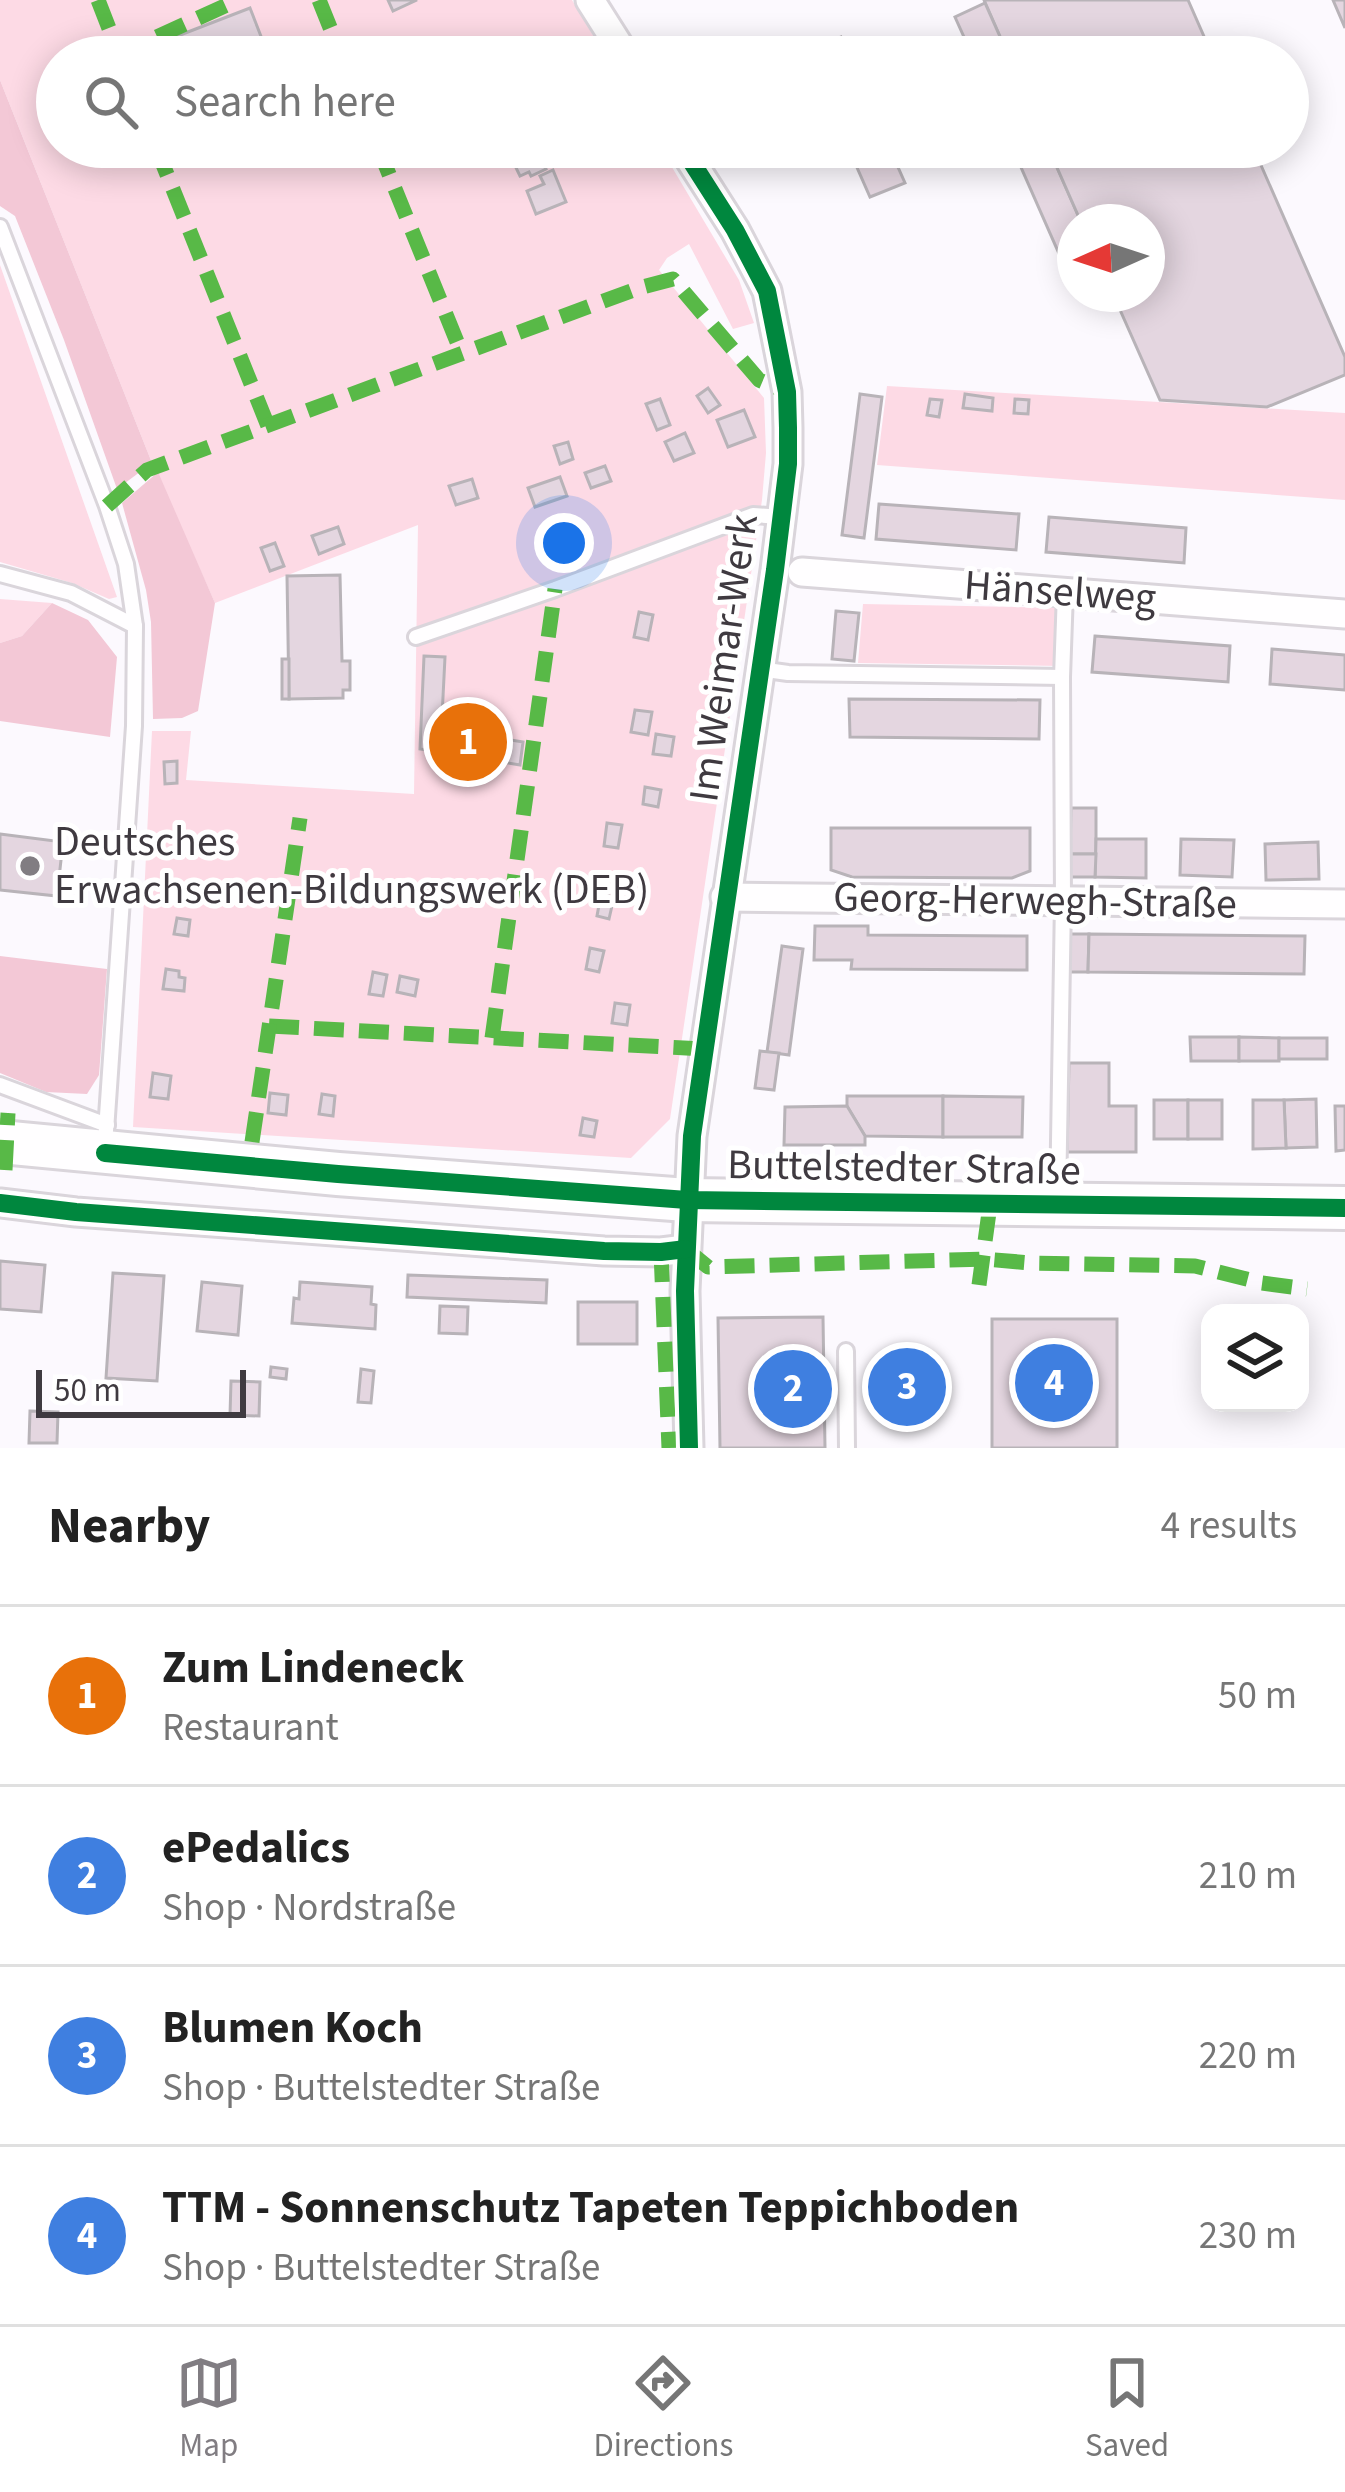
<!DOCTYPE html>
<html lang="en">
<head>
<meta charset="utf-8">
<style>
  :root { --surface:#fff; --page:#f2f2f2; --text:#222; --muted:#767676; --line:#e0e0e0; --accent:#817d82 }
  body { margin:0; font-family:"Source Sans 3",sans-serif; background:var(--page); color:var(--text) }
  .controls { position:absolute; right:36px; bottom:36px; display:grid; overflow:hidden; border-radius:24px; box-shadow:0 6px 30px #0003 }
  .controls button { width:108px; height:108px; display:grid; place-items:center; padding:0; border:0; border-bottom:3px solid var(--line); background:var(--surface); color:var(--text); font:60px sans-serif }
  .compass { position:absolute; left:1057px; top:204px; width:108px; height:108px; border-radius:50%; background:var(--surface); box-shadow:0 6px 30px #0003; rotate:267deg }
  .scale { position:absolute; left:36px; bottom:30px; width:210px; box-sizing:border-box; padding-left:12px; border:6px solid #3f3a40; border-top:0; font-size:33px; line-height:42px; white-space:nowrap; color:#3f3a40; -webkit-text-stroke:9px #fff; paint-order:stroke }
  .you { position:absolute; left:564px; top:543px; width:42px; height:42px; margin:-30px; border:9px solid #fff; border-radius:50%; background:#1a73e8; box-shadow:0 0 0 18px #1a73e833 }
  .badge { display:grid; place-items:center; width:78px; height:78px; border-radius:50%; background:var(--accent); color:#fff; font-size:39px; font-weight:700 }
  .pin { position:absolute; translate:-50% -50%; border:6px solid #fff; box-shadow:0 3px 12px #0006 }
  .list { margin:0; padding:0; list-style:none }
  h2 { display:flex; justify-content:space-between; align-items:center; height:156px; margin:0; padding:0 48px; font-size:51px }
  h2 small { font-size:39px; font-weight:400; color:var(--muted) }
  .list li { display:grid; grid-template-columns:78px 1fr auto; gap:36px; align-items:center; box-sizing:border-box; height:180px; padding:0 48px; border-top:3px solid var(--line) }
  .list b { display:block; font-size:45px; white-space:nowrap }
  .list p { margin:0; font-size:39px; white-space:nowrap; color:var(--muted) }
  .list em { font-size:39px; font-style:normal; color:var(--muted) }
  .icon { flex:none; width:66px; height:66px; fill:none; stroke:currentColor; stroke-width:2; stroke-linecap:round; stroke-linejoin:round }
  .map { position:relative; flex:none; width:1345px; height:1448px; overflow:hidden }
  .search { position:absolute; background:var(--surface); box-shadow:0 6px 30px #0003; left:36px; right:36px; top:36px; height:132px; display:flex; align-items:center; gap:30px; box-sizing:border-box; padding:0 42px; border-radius:66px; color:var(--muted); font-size:45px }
  .sheet { height:876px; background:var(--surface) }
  nav { display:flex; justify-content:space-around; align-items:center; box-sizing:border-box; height:168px; border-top:3px solid var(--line); background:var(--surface); font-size:33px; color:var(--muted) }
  nav a { display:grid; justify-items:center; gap:6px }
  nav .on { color:var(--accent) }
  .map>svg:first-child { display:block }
</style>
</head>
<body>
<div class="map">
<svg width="1345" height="1448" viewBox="0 0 1345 1448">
  <rect width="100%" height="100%" fill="#fcf9fe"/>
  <!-- green -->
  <g fill="#fddae5">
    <path d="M0,0H572L606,57H57V147H660L739,280L754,323L733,329L689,244L667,258L659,270L764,398L766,453L762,500L670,1119L631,1158L133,1127L152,731H191L186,780L414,794L418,525L215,603L152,463L0,80Z"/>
    <path d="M0,265L117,597L109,599L72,583L0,562Z"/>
    <path d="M887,386L1345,413V500L877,465Z"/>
    <path d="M0,599L52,603L22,636L0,643Z"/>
    <path d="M863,604L1064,608L1061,666L858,663Z"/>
  </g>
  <!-- forest -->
  <g fill="#f3c8d6">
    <path d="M0,80L152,463L117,489L64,340L15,216L0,206Z"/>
    <path d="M158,472L215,603L198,711L182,718L153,719L151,622L146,590L122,503Z"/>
    <path d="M52,603L88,620L117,657L110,737L0,721V643L22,636Z"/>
    <path d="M0,956L107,969L99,1075L87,1094L46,1092L0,1073Z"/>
  </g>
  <!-- building -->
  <g fill="#e4d6e0" stroke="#b8b3b8" stroke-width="3">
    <path d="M388,0H417L393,11Z"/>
    <path d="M984,0H1188L1213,57H1009Z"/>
    <path d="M1333,0H1345V28Z"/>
    <path d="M985,3L1009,57H973L955,17Z"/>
    <path d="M250,8L269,57H182L175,37Z"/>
    <path d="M841,37L850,57H809L807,52Z"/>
    <path d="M506,147H536L546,169L531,176L529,172L520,176Z"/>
    <path d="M848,147H889L905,183L870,197Z"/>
    <path d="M1012,147H1048L1081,222H1075V290Z"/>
    <path d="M1048,147H1253L1345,357V375L1267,407L1160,400L1113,294H1147V222H1081Z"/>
    <path d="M553,170L566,202L536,214L527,191L544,184L540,176Z"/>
    <path d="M708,388L720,405L708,413L697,396Z"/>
    <path d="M860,394L882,397L864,538L842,535Z"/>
    <path d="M965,394L993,398L992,411L963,408Z"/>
    <path d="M660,399L670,425L657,430L646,404Z"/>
    <path d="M930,399L942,400L939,417L927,415Z"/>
    <path d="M1015,399L1029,400L1028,414L1014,413Z"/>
    <path d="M744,410L755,437L728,447L717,420Z"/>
    <path d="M685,433L694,453L674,461L665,442Z"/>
    <path d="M568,442L573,459L560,464L554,446Z"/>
    <path d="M605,466L611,481L591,488L585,473Z"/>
    <path d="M560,477L567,496L535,507L528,488Z"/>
    <path d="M472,479L478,498L456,505L449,486Z"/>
    <path d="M879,504L1019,514L1016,550L876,539Z"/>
    <path d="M1049,517L1186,528L1184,563L1046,552Z"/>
    <path d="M338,527L344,544L319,554L312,536Z"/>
    <path d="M275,543L284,566L270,571L261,548Z"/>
    <path d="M340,575L342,661H350V690H343V698L289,699L287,576Z"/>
    <path d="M836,611L859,613L854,661L832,659Z"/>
    <path d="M639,612L653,615L648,640L634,637Z"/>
    <path d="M1095,636L1230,646L1228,682L1092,672Z"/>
    <path d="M1272,649L1345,655V690L1270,684Z"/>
    <path d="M424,656L445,657L442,717L454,719L449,753L420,749Z"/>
    <rect x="282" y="659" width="7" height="40"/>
    <path d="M849,699L1040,700L1039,739L850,737Z"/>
    <path d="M635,710L652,712L648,735L631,732Z"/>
    <path d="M453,730L523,742L520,765L449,753Z"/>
    <path d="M656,734L674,737L671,756L653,754Z"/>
    <path d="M177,761V783L165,784L164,762Z"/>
    <path d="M645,787L661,790L658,807L643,804Z"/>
    <path d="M1071,808H1096V854H1070Z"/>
    <path d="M607,823L622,825L618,848L604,846Z"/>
    <path d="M831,828H1030V871L1012,878L852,877L831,870Z"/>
    <path d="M0,834L63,842L57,896L0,890Z"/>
    <path d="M1096,839H1146V878L1095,877Z"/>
    <path d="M1181,839L1234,840L1232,877L1180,875Z"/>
    <path d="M1318,842L1319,879L1266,880L1265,844Z"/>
    <path d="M1070,854H1096L1095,877H1070Z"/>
    <path d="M601,894L614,897L609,919L597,916Z"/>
    <path d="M177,918L190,920L188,936L174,934Z"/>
    <path d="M815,926H868V935L1027,936V970L851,969L852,960H814Z"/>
    <path d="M1069,934H1089L1088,972H1069Z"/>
    <path d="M1089,934L1305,936L1304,974L1088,972Z"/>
    <path d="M782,946L803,949L789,1055L767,1052Z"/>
    <path d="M590,948L604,951L599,972L586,969Z"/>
    <path d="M166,969L179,971V977L185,978L184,991L163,989Z"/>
    <path d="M373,972L387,975L383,996L369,994Z"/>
    <path d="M400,976L418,980L415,996L397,992Z"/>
    <path d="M615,1003L630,1005L627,1025L612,1023Z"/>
    <path d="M1190,1037H1239V1061H1191Z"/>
    <path d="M1239,1037L1279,1038V1061H1239Z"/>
    <rect x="1279" y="1038" width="48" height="21"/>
    <path d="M760,1051L779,1053L774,1090L755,1088Z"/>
    <path d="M1069,1063H1109V1106H1136V1152H1067Z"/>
    <path d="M153,1073L171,1076L168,1099L150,1097Z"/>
    <path d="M270,1093L288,1095L286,1115L268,1113Z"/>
    <path d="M322,1094L335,1096L333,1116L319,1114Z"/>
    <path d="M847,1096H943V1137L865,1136L847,1106Z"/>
    <path d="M943,1096L1023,1097L1022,1137H943Z"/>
    <path d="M1316,1099L1317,1147L1286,1148L1284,1100Z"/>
    <rect x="1154" y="1100" width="34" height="39"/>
    <rect x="1188" y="1100" width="34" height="39"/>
    <path d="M1253,1100H1284L1286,1148L1253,1149Z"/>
    <path d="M847,1106L865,1136V1145H784L785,1107Z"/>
    <path d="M1335,1106H1345V1150L1336,1151Z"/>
    <path d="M583,1118L597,1121L594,1137L580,1135Z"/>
    <path d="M0,1261L45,1265L41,1312L0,1309Z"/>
    <path d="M113,1273L164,1276L157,1381L106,1378Z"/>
    <path d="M408,1275L547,1280L546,1303L407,1297Z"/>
    <path d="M202,1282L242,1286L238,1335L197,1331Z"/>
    <path d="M300,1282L372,1287L371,1304L376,1305L375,1329L292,1323L294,1298L299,1299Z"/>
    <rect x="578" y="1302" width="59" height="42"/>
    <path d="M440,1306L468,1307L467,1334L439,1333Z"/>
    <path d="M823,1317L825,1448H720L718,1318Z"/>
    <rect x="992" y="1319" width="125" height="129"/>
    <path d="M271,1367L287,1369L286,1379L270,1377Z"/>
    <path d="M361,1369L374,1371L371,1403L358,1402Z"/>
    <path d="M929,1369V1403L884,1405L883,1371Z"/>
    <path d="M231,1381L260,1382L259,1416L230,1415Z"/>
    <path d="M30,1411L58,1412L57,1443H29Z"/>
  </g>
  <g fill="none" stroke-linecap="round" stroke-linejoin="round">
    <!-- service casing -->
    <g stroke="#dad5db" stroke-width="20">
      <g id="service">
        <path d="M0,227L107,506L126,564L135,626L134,726L105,1145"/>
        <path d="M0,574L71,593L135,626"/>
        <path d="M416,637L555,589L753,515L782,517"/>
        <path d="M759,669L788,673L1062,677"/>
        <path d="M0,1085L107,1125"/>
        <path d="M1058,1201L1063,901L1062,677L1065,592"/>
        <path d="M846,1351L847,1448"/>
      </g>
    </g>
    <!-- minor casing -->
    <g stroke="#dad5db" stroke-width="33">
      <g id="minor">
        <path d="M590,0L626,57"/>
        <path d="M682,147L735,230L767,291L787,392L788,428V464L775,570L692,1136L685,1291L689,1448"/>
        <path d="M802,572L1345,614"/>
        <path d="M725,897L1345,904"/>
        <path d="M0,1203L76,1212L604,1251L661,1252L686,1249"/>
      </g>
    </g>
    <!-- primary casing -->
    <g stroke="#dad5db" stroke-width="48">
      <path id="primary" d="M0,1142L338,1174L687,1200L1345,1208"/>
    </g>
    <!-- service -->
    <use href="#service" stroke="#fffeff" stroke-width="14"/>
    <!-- minor -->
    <use href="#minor" stroke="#fffeff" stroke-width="27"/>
    <!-- primary -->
    <use href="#primary" stroke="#fffeff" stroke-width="42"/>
    <!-- quiet -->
    <g stroke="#58b947" stroke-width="15" stroke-dasharray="30 15" stroke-linecap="butt">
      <path d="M98,0L119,54"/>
      <path d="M319,0L342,57"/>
      <path d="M120,57L119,54L238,0"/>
      <path d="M156,147L268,426"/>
      <path d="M378,147L462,354"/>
      <path d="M107,506L147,470L639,288L673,279L759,380L787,392"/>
      <path d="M269,1026L704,1049"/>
      <path d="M492,1038L555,589"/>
      <path d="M252,1142L300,818"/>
      <path d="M5,1170L8,1113"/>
      <path d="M686,1249L708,1267L984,1259L1031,1263L1195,1266L1262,1283L1307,1289"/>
      <path d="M661,1252L669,1448"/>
      <path d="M979,1285L990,1205"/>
    </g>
    <!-- cycleway casing -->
    <g stroke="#fff" stroke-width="26">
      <g id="cycleway">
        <path d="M682,147L735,230L767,291L787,392L788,428V464L775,570L692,1136L685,1291L689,1448"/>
        <path d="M105,1153L338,1174L687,1200L1345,1208"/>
        <path d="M0,1203L76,1212L604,1251L661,1252L686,1249"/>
      </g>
    </g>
    <!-- cycleway -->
    <use href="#cycleway" stroke="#00873e" stroke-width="18"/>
  </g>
  <!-- markers -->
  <circle fill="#817d82" stroke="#fff" stroke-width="4.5" cx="30" cy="866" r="12"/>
  <g text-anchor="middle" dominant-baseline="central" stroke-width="10" stroke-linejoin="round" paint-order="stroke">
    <!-- street labels -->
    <g font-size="42" fill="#3f3a40" stroke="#fff">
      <text transform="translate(1060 592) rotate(4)">Hänselweg</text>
      <text transform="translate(724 658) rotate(-82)">Im Weimar-Werk</text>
      <text transform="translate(1035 901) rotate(1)">Georg-Herwegh-Straße</text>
      <text transform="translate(904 1168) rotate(1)">Buttelstedter Straße</text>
    </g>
    <!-- poi labels -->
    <g font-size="42" fill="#3f3a40" stroke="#fff" text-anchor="start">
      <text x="54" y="842">Deutsches<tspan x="54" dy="48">Erwachsenen-Bildungswerk (DEB)</tspan></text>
    </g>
  </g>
</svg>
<div class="controls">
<button><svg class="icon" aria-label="layers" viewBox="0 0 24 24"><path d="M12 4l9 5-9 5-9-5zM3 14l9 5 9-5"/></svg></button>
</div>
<svg class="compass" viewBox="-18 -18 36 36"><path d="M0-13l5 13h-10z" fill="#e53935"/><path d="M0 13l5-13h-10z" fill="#767676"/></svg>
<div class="scale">50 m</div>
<div class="you"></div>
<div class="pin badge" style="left:468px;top:742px;background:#e8710a">1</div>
<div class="pin badge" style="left:793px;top:1389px;background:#3f7fe0">2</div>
<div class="pin badge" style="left:907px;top:1387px;background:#3f7fe0">3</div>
<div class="pin badge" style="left:1054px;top:1383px;background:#3f7fe0">4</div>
<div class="search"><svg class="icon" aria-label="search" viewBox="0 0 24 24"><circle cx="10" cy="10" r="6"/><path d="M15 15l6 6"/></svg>Search here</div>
</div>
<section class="sheet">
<h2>Nearby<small>4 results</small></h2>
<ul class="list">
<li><span class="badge" style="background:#e8710a">1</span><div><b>Zum Lindeneck</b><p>Restaurant</p></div><em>50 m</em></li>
<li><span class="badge" style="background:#3f7fe0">2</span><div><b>ePedalics</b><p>Shop · Nordstraße</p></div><em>210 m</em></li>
<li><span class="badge" style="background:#3f7fe0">3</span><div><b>Blumen Koch</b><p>Shop · Buttelstedter Straße</p></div><em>220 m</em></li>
<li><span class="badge" style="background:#3f7fe0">4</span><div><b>TTM - Sonnenschutz Tapeten Teppichboden</b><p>Shop · Buttelstedter Straße</p></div><em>230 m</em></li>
</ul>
</section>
<nav>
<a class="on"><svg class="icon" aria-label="map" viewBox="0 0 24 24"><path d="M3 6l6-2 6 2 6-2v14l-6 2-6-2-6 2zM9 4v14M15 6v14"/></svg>Map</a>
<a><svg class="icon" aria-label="directions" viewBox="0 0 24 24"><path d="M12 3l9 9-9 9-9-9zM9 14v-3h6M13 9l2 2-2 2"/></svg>Directions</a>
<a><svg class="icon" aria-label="saved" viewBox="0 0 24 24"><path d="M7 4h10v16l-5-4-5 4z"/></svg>Saved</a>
</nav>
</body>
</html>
